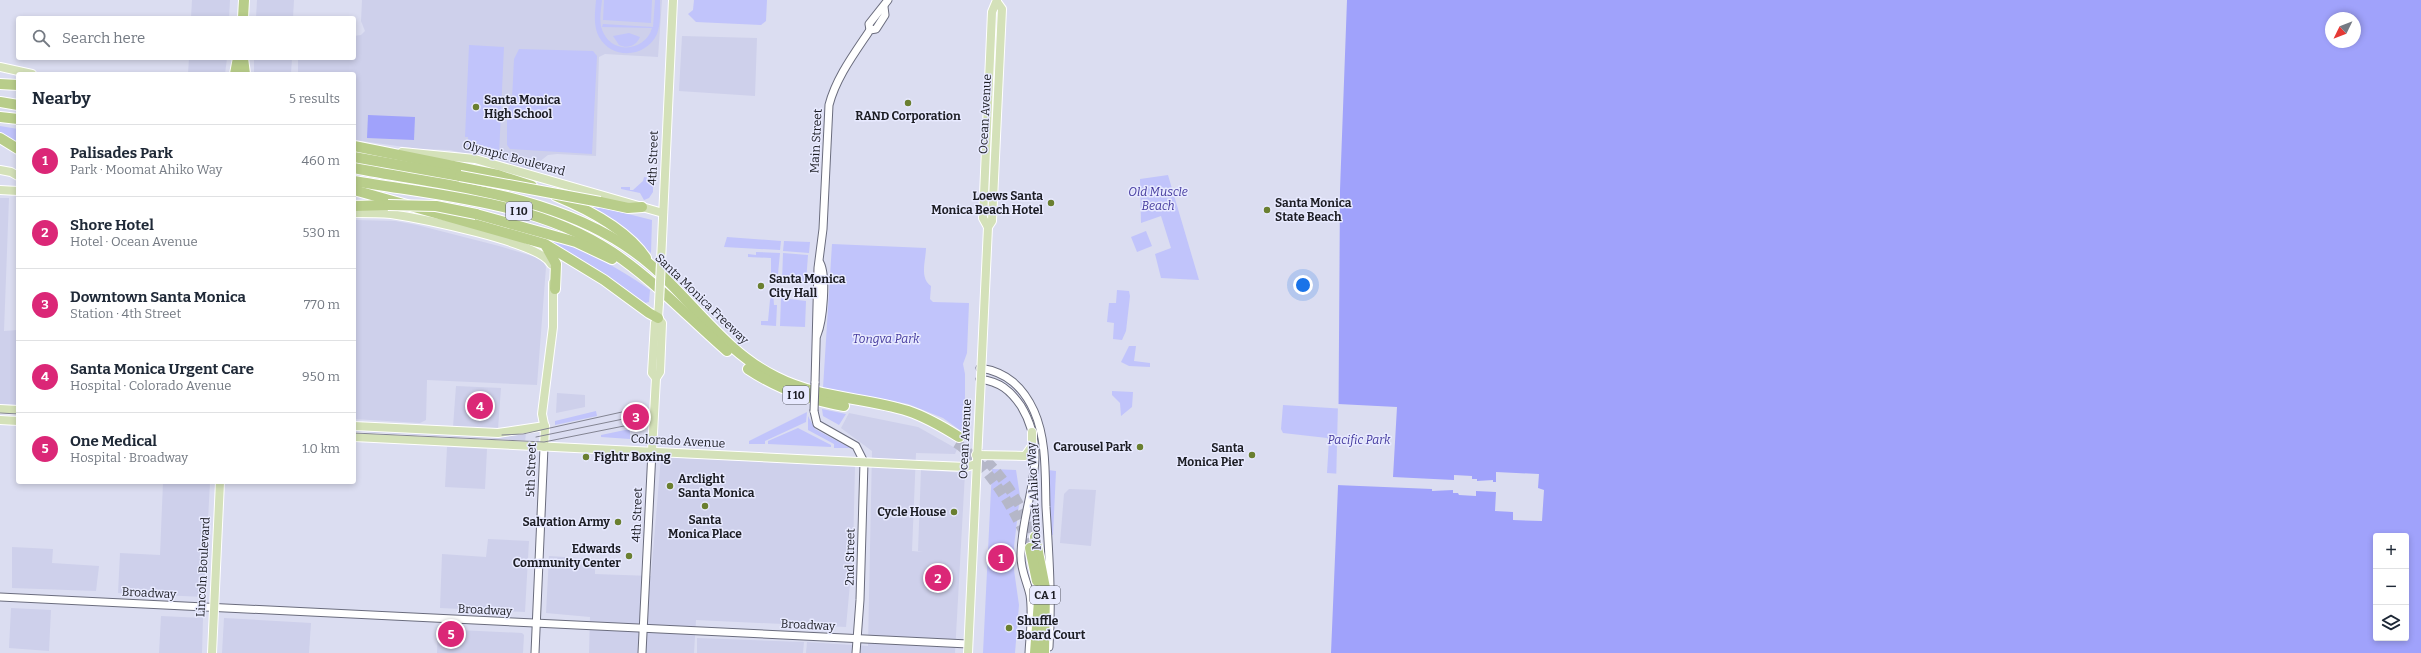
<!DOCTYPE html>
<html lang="en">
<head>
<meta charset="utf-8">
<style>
  :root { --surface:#fff; --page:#f2f2f3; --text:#1f2937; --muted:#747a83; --line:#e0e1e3; --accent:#db2777 }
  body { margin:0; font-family:Bitter,serif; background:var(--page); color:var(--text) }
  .controls { position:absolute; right:12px; bottom:12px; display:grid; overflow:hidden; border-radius:4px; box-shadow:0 2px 6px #0003 }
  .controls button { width:36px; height:36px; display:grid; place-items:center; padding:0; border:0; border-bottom:1px solid var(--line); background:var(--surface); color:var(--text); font:20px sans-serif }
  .compass { position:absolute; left:2325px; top:12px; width:36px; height:36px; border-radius:50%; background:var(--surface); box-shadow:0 2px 6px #0003; rotate:227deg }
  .you { position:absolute; left:1303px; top:285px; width:14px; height:14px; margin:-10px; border:3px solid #fff; border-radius:50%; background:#1a73e8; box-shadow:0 0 0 6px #1a73e833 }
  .badge { display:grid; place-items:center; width:26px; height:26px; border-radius:50%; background:var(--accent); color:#fff; font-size:13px; font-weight:700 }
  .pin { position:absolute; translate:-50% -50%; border:2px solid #fff; box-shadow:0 1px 4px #0006 }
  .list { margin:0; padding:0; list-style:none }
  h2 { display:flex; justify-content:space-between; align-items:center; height:52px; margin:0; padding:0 16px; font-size:17px }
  h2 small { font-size:13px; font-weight:400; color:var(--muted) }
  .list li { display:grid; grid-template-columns:26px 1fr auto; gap:12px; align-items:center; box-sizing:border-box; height:72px; padding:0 16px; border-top:1px solid var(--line) }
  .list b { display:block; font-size:15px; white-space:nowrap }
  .list p { margin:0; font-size:13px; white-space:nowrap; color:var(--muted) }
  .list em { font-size:13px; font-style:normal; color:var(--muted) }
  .icon { flex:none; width:22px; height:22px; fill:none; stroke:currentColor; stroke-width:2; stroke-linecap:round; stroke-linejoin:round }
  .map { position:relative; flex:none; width:2421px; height:653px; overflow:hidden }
  .search { position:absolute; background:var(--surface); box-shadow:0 2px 6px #0003; left:16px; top:16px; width:340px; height:44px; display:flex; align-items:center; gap:10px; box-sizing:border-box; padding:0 14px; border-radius:4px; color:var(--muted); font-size:15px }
  .panel { position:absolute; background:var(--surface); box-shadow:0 2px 6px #0003; left:16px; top:72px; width:340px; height:412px; border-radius:4px }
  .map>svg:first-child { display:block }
</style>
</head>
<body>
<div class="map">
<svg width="2421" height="653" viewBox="0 0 2421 653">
  <rect width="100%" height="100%" fill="#dbddf1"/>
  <!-- built -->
  <g fill="#ced0eb">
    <path d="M192,0H230L229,18H191Z"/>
    <path d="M257,0H294L293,18H256Z"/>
    <path d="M362,0H662L658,57L605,54L599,57L596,156L557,154L548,155L530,169L450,150L419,149L354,140V74H298V58H354V36L361,35L365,31L361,21Z"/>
    <path d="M682,36L757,38L755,96L679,91Z"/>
    <path d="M189,58H227L225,74H188Z"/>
    <path d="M254,58H292L291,74H254Z"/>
    <path d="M0,198H9L4,331L18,330V405L0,404Z"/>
    <path d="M354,220L395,221L417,225L499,246L542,259L546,267L537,385L427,380L426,420L420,423L354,419Z"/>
    <path d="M456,386L501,388L498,429L453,427Z"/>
    <path d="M557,393L585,395V407L556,413Z"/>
    <path d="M849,413L918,427L957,449L955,454L916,453L912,551L923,552L918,551L921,470L965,473L955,653H806L807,642L868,646L872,451L841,428Z"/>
    <path d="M354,428L526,432L525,443L354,435Z"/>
    <path d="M447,447L487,449L485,489L445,487Z"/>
    <path d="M661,457L855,466L853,551L846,627L696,620L694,653H589L590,617L546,613L549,556L595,559V574L651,576Z"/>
    <path d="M163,482H210L204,597L118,593L120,553L160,555Z"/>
    <path d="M1069,489L1096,490L1091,546L1060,543L1064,494Z"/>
    <path d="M488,539L529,541L525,612L440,608L442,554L486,557Z"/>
    <path d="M12,547L53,549L52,563L99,566L96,591L12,588Z"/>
    <path d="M11,608L51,610L49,651L9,648Z"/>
    <path d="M161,616L203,618L202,653H159Z"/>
    <path d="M224,618L311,623L309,653H222Z"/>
    <path d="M438,629L522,633L524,635L523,653H437Z"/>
    <path d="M697,638L804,642L803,653H697Z"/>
  </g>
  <!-- green -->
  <g fill="#c1c4fb">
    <path d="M596,0H602C601,11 598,24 604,34C615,55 646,50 652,28L602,27L603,24L653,27L655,0H660C660,11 661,24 657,34C646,58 612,60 599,37C593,26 595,12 596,0Z"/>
    <path d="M604,0H652L651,23L603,20Z"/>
    <path d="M694,0H767L766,21L761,25L696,22L688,14L693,10Z"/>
    <path d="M629,33L640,37C636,46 628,49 619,45L613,36Z"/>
    <path d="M469,45L504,47L499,155L467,150L468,137H465Z"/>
    <path d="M519,49L593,51L597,56L592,154L510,149L507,145V112L512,100L514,59Z"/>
    <path d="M0,126L18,129V144L0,135Z"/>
    <path d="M651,172L653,173V192L649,198L644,200L640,193L621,189V187H630V190H633L643,181L644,177L649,178Z"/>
    <path d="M1168,175L1199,280L1161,278L1155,254L1171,248L1161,216L1141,223L1140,179Z"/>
    <path d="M589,206L600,207L652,220L651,253L626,232Z"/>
    <path d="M1146,231L1152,246L1137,252L1131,237Z"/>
    <path d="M727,237L781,241L780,250L724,247Z"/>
    <path d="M546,238C585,249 617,267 650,290L649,302L645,303Z"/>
    <path d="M784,241L810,242L809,253L783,251Z"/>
    <path d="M832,244L926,248C926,260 919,278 931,286L930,299L933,302L969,303L967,353L963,364L965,374V403L962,412L964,418V433L943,418L908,404L823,388Z"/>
    <path d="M756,252L780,253L778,274H776L775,281L771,280V258L748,257V254L756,255Z"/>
    <path d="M783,253L808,255L806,282H782Z"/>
    <path d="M1117,290L1129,291L1130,296L1126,331L1122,340L1113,339L1114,323L1107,322L1109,303H1116Z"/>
    <path d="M773,292L774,305H777L776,326L761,325V321H768L770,300Z"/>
    <path d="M781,298L806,301L805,327L780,326Z"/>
    <path d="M1129,346H1136L1134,361L1150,363V367L1129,366L1121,362Z"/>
    <path d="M1112,391L1133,392L1132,407L1121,416L1120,403L1112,395Z"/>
    <path d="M1283,405L1378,411L1387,477L1327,473L1329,440L1327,438L1283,433L1281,429Z"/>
    <path d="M822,409L846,414L839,425L823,416Z"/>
    <path d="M596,411L597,416L555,425V421Z"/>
    <path d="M807,412L806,422L765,441V444H749V441Z"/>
    <path d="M808,416L815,429L850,448H834V444L808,430Z"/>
    <path d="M798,428L831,445V447L768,444V441Z"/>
    <path d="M625,430H630V439L601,437V435Z"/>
    <path d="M992,469L1016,470L1020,496L1014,546V570L1019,605L1015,653H983Z"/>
    <path d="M1048,470L1056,471L1053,535H1050Z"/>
  </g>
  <!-- water -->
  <g fill="#a0a2fb" fill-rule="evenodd">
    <path d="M1347,0H2421V653H1331L1338,486L1340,190ZM2331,18H2355V42H2331ZM2376,536H2406V638H2376Z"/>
    <path d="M368,115L415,117L414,140L367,138Z"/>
  </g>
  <!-- pier -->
  <path fill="#dbddf1" d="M1338,404L1397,407L1393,477L1454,480V475L1472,476V479H1477V481L1493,480V482H1496V472L1539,474L1538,488L1544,490L1542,521L1513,520V512L1495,511L1496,492L1476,491V496L1459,495L1458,493H1453V490L1432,491V489L1336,485Z"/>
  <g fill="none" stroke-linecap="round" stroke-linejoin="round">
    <!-- highway-tunnel -->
    <g stroke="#b5b7c8" stroke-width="10" stroke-dasharray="10 5" stroke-linecap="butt">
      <path d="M956,443C985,461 1019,515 1030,548"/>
      <path d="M976,450C1003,475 1021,504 1035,537"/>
    </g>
    <!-- minor casing -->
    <g stroke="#6a6c7d" stroke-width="9">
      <g id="minor">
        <path d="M870,30L869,24L888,0"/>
        <path d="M817,335C823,321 827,276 820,263"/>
        <path d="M980,368C1007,372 1023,387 1034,411C1047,440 1045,476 1046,507C1049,554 1052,600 1049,647"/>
        <path d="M980,379C1000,382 1010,390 1021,406C1052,457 1022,501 1021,554C1020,569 1027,581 1030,595C1033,614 1030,634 1029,653"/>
        <path d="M815,383L818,268L823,229L829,105C836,78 854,54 870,30L876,29L885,15L884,7"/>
        <path d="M814,411L817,424L856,446L864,462L860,600L856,653"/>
        <path d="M0,597L968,644"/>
        <path d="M535,653L544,447"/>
        <path d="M642,653L652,451"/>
      </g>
    </g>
    <!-- major casing -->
    <g stroke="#fff" stroke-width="10">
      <g id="major">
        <path d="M0,67L32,74"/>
        <path d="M402,152L475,159L663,213"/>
        <path d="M0,170L11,172L18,176"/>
        <path d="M0,190L18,191"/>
        <path d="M354,213C366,213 379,213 391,214C418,218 540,242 551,264"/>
        <path d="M988,227L992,221L1002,9L997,2"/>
        <path d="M661,262L673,0"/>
        <path d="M656,378L652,373L655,323L658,318L659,303"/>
        <path d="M0,409L18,410"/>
        <path d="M0,420L18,421"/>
        <path d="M354,426L498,433L545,426"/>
        <path d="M354,437L919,465L966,467L976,464"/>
        <path d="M544,447L545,429L542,414L553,327V283"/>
        <path d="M652,451L656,378L660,372L662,323L658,318"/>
        <path d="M976,455L1025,456L1032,446V432"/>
        <path d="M212,653L220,482"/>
        <path d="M968,653L988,227L983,218L992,12L997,0"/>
      </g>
    </g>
    <!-- highway casing -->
    <g stroke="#fff" stroke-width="12">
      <g id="highway">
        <path d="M243,18L244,0"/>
        <path d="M243,58L245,74"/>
        <path d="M235,74L238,58"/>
        <path d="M0,84L18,85"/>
        <path d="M0,102L18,105"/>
        <path d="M0,117L18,119"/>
        <path d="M0,138L18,149"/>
        <path d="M354,146L498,175L532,186"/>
        <path d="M354,157L460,176"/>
        <path d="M354,168C455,188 571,195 652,266C694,303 725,352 776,377C819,399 864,397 908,411C926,417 943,427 959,437"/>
        <path d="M354,181C441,196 537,202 612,252C654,280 689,318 727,351"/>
        <path d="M354,190L545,244L604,280L649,313L658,318"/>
        <path d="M556,196C587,209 627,229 646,258"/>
        <path d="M600,202L628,208L642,207"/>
        <path d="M354,206L388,205"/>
        <path d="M476,214L576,242L612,259"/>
        <path d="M546,246L556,264L555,289"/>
        <path d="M748,369C778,389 809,400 844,406"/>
        <path d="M1035,537L1045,588L1044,653"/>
        <path d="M1030,548L1037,581"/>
        <path d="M1035,653L1039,601"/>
      </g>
    </g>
    <!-- minor -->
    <use href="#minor" stroke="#fff" stroke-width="7"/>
    <!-- major -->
    <use href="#major" stroke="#d4e1b9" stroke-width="8"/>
    <!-- highway -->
    <use href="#highway" stroke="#b8cd8a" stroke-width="10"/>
    <!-- tram -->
    <g stroke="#838492" stroke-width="1">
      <path d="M0,413L18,414"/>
      <path d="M354,433L544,442L634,424"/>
      <path d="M502,435L523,434L631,410"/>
      <path d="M536,437L633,417"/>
    </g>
    <!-- minor-bridge casing -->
    <g stroke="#6a6c7d" stroke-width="9" stroke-linecap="butt">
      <path id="minor-bridge" d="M814,411L815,383"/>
    </g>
    <!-- major-bridge casing -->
    <g stroke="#fff" stroke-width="10" stroke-linecap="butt">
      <path id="major-bridge" d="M659,303L661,262"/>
    </g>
    <!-- highway-bridge casing -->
    <g stroke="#fff" stroke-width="12" stroke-linecap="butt">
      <g id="highway-bridge">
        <path d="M460,176L600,202"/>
        <path d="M388,205L436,206L476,214"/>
      </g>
    </g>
    <!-- minor-bridge -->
    <use href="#minor-bridge" stroke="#fff" stroke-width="7"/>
    <!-- major-bridge -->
    <use href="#major-bridge" stroke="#d4e1b9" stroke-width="8"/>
    <!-- highway-bridge -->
    <use href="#highway-bridge" stroke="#b8cd8a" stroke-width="10"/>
  </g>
  <!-- markers -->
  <g fill="#6a7f30" stroke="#e8eaff" stroke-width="1.5">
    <circle cx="908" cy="103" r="4"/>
    <circle cx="476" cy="107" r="4"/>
    <circle cx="1051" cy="203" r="4"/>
    <circle cx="1267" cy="210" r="4"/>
    <circle cx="761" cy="286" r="4"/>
    <circle cx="1140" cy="447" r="4"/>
    <circle cx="1252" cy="455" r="4"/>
    <circle cx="586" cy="457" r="4"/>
    <circle cx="670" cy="486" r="4"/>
    <circle cx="705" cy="506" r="4"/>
    <circle cx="954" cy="512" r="4"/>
    <circle cx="618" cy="522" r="4"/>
    <circle cx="629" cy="556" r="4"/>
    <circle cx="1009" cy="628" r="4"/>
  </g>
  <g text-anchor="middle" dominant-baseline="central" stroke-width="3" stroke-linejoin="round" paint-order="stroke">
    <!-- shield labels -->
    <g fill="#e8eaff" stroke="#595a66" stroke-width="1">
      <rect x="506" y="202" width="26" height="18" rx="3"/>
      <rect x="783" y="386" width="26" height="18" rx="3"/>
      <rect x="1030" y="586" width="30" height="18" rx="3"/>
    </g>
    <g font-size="11" font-weight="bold" fill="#1c1d24">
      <text x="519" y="211">I 10</text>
      <text x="796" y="395">I 10</text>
      <text x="1045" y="595">CA 1</text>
    </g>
    <!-- poi labels -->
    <g font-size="12" font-weight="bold" fill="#1c1d24" stroke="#e8eaff" text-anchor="start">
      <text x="484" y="100">Santa Monica<tspan x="484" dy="14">High School</tspan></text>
      <text x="908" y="116" text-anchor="middle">RAND Corporation</text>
      <text x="1043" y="196" text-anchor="end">Loews Santa<tspan x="1043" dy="14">Monica Beach Hotel</tspan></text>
      <text x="1275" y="203">Santa Monica<tspan x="1275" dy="14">State Beach</tspan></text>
      <text x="769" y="279">Santa Monica<tspan x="769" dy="14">City Hall</tspan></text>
      <text x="1132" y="447" text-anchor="end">Carousel Park</text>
      <text x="1244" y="448" text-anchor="end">Santa<tspan x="1244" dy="14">Monica Pier</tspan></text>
      <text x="594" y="457">Fightr Boxing</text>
      <text x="678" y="479">Arclight<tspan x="678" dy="14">Santa Monica</tspan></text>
      <text x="946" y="512" text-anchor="end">Cycle House</text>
      <text x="705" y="520" text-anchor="middle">Santa<tspan x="705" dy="14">Monica Place</tspan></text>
      <text x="610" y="522" text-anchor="end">Salvation Army</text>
      <text x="621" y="549" text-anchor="end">Edwards<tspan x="621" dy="14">Community Center</tspan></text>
      <text x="1017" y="621">Shuffle<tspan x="1017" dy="14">Board Court</tspan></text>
    </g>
    <!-- street labels -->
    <g font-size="12" fill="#1c1d24" stroke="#e8eaff">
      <text transform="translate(985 114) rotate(-87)">Ocean Avenue</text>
      <text transform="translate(816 141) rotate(-87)">Main Street</text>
      <text transform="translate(514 158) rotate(15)">Olympic Boulevard</text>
      <text transform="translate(653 158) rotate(-88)">4th Street</text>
      <text transform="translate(702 299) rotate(44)">Santa Monica Freeway</text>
      <text transform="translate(965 439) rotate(-87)">Ocean Avenue</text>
      <text transform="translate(678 441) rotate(3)">Colorado Avenue</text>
      <text transform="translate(531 470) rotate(-88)">5th Street</text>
      <text transform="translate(1034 496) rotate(-93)">Moomat Ahiko Way</text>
      <text transform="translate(637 515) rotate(-88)">4th Street</text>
      <text transform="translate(850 557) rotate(-89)">2nd Street</text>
      <text transform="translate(203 567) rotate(-87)">Lincoln Boulevard</text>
      <text transform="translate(149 593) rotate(3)">Broadway</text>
      <text transform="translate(485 610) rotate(3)">Broadway</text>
      <text transform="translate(808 625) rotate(3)">Broadway</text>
    </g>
    <!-- park labels -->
    <g font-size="12" font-style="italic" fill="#443a9e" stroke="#e8eaff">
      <text x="1158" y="192">Old Muscle<tspan x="1158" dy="14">Beach</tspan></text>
      <text x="886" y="339">Tongva Park</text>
      <text x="1359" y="440">Pacific Park</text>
    </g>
  </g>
</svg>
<div class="controls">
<button>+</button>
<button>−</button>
<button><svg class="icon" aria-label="layers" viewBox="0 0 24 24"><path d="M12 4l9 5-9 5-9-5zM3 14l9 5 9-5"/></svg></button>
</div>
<svg class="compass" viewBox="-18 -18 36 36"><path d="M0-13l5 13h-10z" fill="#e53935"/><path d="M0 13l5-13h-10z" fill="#747a83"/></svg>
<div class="you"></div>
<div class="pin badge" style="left:1001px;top:558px">1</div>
<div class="pin badge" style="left:938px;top:578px">2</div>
<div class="pin badge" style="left:636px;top:417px">3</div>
<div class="pin badge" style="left:480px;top:406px">4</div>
<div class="pin badge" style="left:451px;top:634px">5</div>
<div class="search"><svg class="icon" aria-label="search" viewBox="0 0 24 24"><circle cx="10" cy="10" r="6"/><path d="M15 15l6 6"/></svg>Search here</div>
<section class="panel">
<h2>Nearby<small>5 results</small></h2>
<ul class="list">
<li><span class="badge">1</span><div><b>Palisades Park</b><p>Park · Moomat Ahiko Way</p></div><em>460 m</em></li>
<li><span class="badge">2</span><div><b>Shore Hotel</b><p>Hotel · Ocean Avenue</p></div><em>530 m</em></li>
<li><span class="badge">3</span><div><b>Downtown Santa Monica</b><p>Station · 4th Street</p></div><em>770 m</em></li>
<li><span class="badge">4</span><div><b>Santa Monica Urgent Care</b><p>Hospital · Colorado Avenue</p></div><em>950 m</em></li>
<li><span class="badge">5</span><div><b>One Medical</b><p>Hospital · Broadway</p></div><em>1.0 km</em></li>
</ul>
</section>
</div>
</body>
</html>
